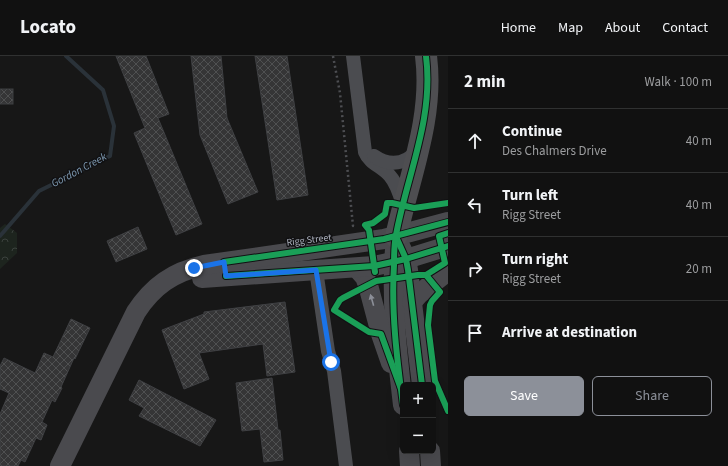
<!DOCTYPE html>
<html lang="en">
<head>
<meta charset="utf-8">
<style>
  :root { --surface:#111; --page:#1a1a1a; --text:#f1f3f6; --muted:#9c9d9f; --line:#303131; --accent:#8c9099 }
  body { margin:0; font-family:"Source Sans 3",sans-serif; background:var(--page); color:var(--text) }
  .controls { position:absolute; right:12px; bottom:12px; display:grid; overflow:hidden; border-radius:6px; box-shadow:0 4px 16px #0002 }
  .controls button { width:36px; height:36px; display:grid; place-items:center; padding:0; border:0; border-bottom:1px solid var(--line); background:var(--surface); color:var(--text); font:20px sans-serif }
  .stop { position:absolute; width:12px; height:12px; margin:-9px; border:3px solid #1a73e8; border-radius:50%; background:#fff }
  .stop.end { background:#1a73e8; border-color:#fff; box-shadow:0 1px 4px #0008 }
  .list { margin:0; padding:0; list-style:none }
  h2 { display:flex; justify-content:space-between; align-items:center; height:52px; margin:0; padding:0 16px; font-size:17px }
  h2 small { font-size:13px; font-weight:400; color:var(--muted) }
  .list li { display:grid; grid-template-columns:26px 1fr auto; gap:12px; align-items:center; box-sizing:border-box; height:64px; padding:0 16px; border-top:1px solid var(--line) }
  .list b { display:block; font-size:15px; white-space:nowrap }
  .list p { margin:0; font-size:13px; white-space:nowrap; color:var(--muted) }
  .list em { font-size:13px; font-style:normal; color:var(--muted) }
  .actions { display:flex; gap:8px; padding:12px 16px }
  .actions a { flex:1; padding:9px 0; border:1px solid var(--accent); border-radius:6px; text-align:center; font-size:14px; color:var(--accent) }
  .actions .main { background:var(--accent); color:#fff }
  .icon { flex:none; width:22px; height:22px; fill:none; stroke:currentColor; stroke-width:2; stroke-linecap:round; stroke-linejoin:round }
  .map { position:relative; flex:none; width:448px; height:410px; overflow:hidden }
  header { display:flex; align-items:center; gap:24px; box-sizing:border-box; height:56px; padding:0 20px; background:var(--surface); border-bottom:1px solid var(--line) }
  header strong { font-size:19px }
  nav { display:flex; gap:22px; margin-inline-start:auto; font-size:14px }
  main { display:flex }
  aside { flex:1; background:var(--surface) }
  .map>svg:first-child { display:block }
</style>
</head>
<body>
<header>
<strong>Locato</strong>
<nav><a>Home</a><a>Map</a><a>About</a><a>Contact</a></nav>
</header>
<main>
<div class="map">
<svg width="448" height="410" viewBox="0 0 448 410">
  <defs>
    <pattern id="forest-crowns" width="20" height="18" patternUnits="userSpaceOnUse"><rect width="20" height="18" fill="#1d241e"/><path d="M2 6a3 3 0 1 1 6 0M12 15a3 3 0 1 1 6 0" fill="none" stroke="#3b413d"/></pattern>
    <pattern id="building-cross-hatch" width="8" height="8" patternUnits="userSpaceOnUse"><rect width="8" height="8" fill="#353536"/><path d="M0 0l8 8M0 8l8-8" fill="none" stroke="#4f5051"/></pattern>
  </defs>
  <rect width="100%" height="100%" fill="#171717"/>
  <!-- forest -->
  <path fill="url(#forest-crowns)" d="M5,168L17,177V197L0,213V172Z"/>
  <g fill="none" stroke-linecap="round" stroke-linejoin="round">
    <!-- stream -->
    <path stroke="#2a3239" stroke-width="4" d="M0,180L39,135L110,100L114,70L103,34L66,0"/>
  </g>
  <!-- building -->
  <g fill="url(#building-cross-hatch)" stroke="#3f4043">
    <path d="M116,0H146L169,58L158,62L202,168L176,179L134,77L145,72Z"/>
    <path d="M191,0H221L227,62L258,136L228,148L200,79Z"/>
    <path d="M255,0H287L308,139L277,144Z"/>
    <rect x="0" y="33" width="13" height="15"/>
    <path d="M138,171L147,193L116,206L107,185Z"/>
    <path d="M285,246L295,316L267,320L263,288L199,297L209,323L184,333L162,274L204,258V256Z"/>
    <path d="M71,263L90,272L75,303L74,302L61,331L62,332L55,346L52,344L42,366L47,369L41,384L36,382L25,406L21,404L18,410H0V358L9,337L0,333V310L4,302L35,317L44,297L53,301Z"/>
    <path d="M272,322L278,374H280L283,404L264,406L260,373L242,375L236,327Z"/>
    <path d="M139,324L216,364L200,390L139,360L144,352L129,344Z"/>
  </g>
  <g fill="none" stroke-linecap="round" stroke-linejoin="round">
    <!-- path -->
    <path stroke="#4d4e52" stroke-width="2.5" stroke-dasharray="2 3" stroke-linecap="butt" d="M333,0L340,37L353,170L355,169"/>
    <!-- street -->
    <g stroke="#4b4c50" stroke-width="14">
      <path d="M353,0L365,96C370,108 382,110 390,120C397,128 400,139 403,149"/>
      <path d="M374,100C390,111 406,108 418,94"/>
      <path d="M316,214L328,295L334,315L346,410"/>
    </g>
    <!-- secondary -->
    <g stroke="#4a4a4e" stroke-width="20">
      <path d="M400,190L406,203L408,214L422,329"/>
      <path d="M395,193C391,245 397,297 403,349"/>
      <path d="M357,212L365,221L368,229L381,278L391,307"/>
      <path d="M202,222L374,210L406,203L448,190"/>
      <path d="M412,246L419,238L448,215"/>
      <path d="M409,395L410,410"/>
      <path d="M430,395L431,410"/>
      <path d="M60,410L136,256C153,230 173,216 204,209L384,183L448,166"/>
    </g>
    <!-- highway -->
    <path stroke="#4e4e51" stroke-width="22" d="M396,181C409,121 434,62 426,0"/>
    <!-- cycleway casing -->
    <g stroke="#111113" stroke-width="8">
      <g id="cycleway">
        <path d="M397,183L406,203L408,214L422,329"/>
        <path d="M224,206L384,183L448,166"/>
        <path d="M375,216L369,174L365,169L373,167L385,158L387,147H392L414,152L448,147"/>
        <path d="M426,219L445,207L439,180L448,177"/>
        <path d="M226,220L374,210L406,203L448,190"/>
        <path d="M401,333L381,278L369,276L334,254L340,244L343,242L376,225L418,219H426L440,236L432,245L430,249L428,269L435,325L448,355"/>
        <path d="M403,349C397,303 391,256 394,209C394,199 394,189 396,179C407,119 434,63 426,0"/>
      </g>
    </g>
    <!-- cycleway -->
    <use href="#cycleway" stroke="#1a9f57" stroke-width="6"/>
  </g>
  <!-- one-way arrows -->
  <defs><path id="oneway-solid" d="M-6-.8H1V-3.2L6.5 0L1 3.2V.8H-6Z"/></defs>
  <use fill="#8c8f98" href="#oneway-solid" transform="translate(372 244) rotate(-106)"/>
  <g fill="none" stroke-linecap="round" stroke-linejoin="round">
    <!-- route -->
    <path stroke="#1a73e8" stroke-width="5" d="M194,212L224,206L226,220L316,214L331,306"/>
  </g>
  <g text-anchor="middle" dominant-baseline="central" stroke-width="3" stroke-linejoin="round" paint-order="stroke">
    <!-- street labels -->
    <g font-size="10" fill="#a8adb8" stroke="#111113">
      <text transform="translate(309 184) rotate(-7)">Rigg Street</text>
    </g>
    <!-- water labels -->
    <g font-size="11" font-style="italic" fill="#7f9bb3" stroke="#111113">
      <text transform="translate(79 114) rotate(-28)">Gordon Creek</text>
    </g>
  </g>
</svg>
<div class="controls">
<button>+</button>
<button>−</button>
</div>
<div class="stop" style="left:331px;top:306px"></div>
<div class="stop end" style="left:194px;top:212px"></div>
</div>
<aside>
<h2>2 min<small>Walk · 100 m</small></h2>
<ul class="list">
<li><svg class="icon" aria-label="ahead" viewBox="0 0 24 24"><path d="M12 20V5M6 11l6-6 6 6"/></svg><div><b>Continue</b><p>Des Chalmers Drive</p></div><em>40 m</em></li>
<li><svg class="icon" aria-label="left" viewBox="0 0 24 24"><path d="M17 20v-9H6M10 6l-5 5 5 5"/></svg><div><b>Turn left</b><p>Rigg Street</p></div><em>40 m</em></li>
<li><svg class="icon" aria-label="right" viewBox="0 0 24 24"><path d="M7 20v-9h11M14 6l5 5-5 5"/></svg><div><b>Turn right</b><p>Rigg Street</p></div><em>20 m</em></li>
<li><svg class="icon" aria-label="arrive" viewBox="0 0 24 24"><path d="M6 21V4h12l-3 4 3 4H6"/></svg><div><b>Arrive at destination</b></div></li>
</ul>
<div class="actions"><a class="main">Save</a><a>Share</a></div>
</aside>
</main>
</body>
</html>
